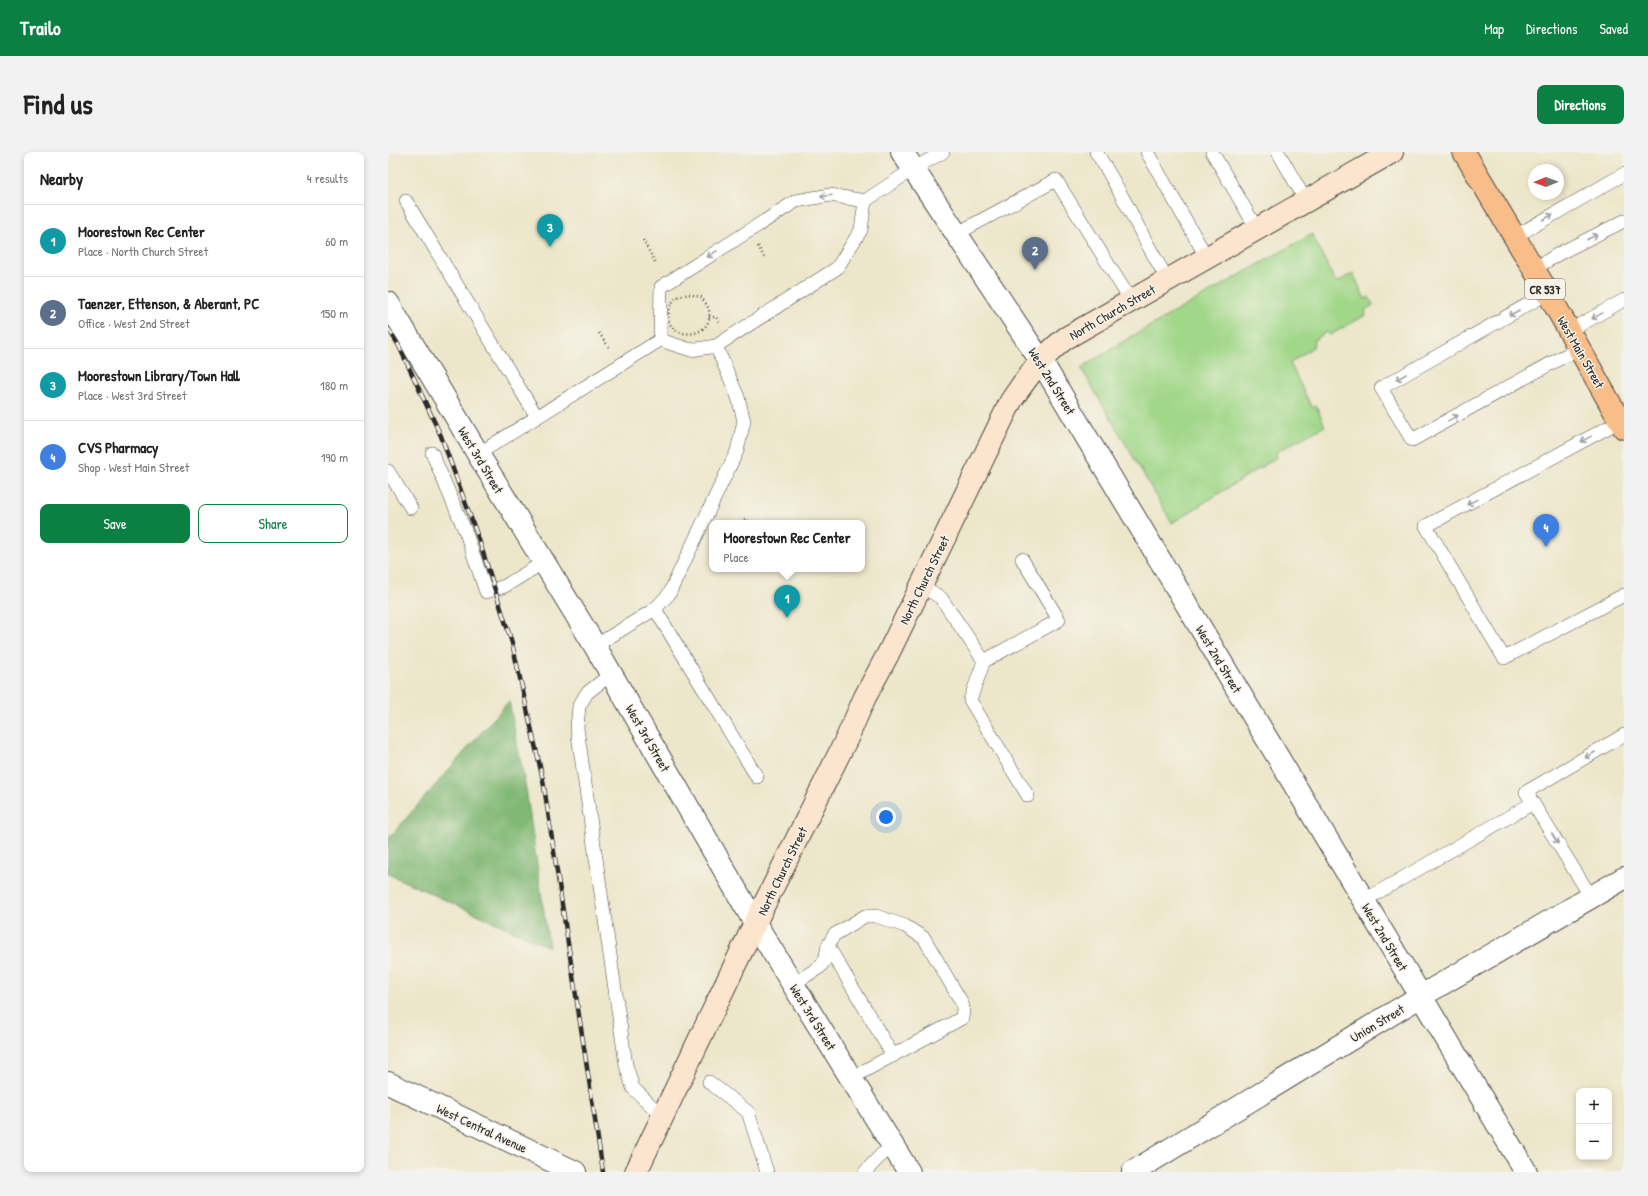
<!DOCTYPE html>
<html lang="en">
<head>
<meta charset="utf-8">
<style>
  :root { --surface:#fff; --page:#f2f2f2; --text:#222; --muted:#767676; --line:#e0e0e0; --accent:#0b8043 }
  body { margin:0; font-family:"Patrick Hand",sans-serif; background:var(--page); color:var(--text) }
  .controls { position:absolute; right:12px; bottom:12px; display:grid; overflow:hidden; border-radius:8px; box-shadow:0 2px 6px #0003 }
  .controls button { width:36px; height:36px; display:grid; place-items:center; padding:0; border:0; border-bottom:1px solid var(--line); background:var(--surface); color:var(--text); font:20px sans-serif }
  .compass { position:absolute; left:1140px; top:12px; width:36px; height:36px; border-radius:50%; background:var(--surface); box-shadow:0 2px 6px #0003; rotate:269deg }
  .you { position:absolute; left:498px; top:665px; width:14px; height:14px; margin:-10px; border:3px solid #fff; border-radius:50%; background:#1a73e8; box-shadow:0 0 0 6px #1a73e833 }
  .badge { display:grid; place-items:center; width:26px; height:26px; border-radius:50%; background:var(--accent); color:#fff; font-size:13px; font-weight:700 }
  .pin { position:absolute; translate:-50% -33px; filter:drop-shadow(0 1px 2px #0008) }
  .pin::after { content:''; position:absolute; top:21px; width:14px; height:12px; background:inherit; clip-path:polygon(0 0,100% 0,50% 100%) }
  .popup { position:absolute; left:321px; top:368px; width:156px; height:52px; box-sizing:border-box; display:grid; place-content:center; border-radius:8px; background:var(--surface); filter:drop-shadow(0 1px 3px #0005); font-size:13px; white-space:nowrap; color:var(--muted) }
  .popup b { font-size:15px; color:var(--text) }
  .popup::after { content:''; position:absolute; left:50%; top:100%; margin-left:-8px; border:8px solid transparent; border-top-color:var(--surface) }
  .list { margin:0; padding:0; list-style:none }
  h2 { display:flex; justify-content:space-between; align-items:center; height:52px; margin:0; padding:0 16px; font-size:17px }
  h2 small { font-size:13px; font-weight:400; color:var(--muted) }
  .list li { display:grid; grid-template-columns:26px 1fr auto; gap:12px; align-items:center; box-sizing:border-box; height:72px; padding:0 16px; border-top:1px solid var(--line) }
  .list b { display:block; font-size:15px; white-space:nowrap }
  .list p { margin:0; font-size:13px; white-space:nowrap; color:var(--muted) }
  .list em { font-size:13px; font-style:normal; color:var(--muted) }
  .actions { display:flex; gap:8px; padding:12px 16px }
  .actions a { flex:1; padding:9px 0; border:1px solid var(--accent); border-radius:8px; text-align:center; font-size:14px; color:var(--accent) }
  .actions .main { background:var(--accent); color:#fff }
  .map { position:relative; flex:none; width:1236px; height:1020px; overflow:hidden; border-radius:8px }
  header { display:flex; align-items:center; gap:24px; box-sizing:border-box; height:56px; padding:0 20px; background:var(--accent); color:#fff }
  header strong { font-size:19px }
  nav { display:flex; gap:22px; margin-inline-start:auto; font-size:14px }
  .intro { display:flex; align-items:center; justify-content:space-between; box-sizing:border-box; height:96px; padding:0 24px }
  h1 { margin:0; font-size:28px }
  .button { padding:10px 18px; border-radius:8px; background:var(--accent); color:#fff; font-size:14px; font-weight:700 }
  main { display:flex; gap:24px; padding:0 24px }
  aside { flex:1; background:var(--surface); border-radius:8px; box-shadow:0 2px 6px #0003 }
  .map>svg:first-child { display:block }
</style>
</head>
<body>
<header>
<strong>Trailo</strong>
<nav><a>Map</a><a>Directions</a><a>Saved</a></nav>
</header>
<div class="intro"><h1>Find us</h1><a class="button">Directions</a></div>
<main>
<aside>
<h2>Nearby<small>4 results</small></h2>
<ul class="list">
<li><span class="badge" style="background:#0f9aa8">1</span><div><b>Moorestown Rec Center</b><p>Place · North Church Street</p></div><em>60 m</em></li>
<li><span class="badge" style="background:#5c6f8a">2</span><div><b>Taenzer, Ettenson, &amp; Aberant, PC</b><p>Office · West 2nd Street</p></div><em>150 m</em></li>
<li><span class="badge" style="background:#0f9aa8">3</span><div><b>Moorestown Library/Town Hall</b><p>Place · West 3rd Street</p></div><em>180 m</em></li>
<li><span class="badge" style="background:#3f7fe0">4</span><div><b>CVS Pharmacy</b><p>Shop · West Main Street</p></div><em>190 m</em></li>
</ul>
<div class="actions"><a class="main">Save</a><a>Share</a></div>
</aside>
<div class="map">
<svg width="1236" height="1020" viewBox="0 0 1236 1020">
  <rect width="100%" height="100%" fill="#f7f3e8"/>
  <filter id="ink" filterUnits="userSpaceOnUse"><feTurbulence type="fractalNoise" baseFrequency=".025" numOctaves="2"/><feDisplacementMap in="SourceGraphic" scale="8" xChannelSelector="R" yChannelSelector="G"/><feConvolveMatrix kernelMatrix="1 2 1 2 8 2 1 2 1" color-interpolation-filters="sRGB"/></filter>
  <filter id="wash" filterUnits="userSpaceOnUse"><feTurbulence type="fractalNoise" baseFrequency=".012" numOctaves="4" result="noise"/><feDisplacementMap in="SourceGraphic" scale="16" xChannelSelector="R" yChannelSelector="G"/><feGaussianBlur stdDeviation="0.9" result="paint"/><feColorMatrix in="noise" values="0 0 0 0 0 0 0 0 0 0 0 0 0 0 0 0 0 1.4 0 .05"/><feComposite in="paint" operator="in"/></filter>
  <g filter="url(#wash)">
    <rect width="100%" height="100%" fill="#ece6ca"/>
    <!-- green -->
    <path fill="#a0d789" stroke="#66815a" d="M924,82L948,131L965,121L977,147L981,145L985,153L977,158L978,163L942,183L939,180L926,188L925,195L902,211L924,256L928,254L937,274L888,300L889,305L784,371L693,216L741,186Z"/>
    <!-- forest -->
    <path fill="#80b875" stroke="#567250" d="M121,549L138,637L161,795L0,722V687Z"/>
  </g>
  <g filter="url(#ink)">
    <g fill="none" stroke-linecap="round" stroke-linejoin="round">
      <!-- service casing -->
      <g stroke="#484743" stroke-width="14">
        <g id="service">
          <path d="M708,0C735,41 754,86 780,128"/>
          <path d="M759,0L819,106"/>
          <path d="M824,0L869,77"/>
          <path d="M890,0L918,49"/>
          <path d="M18,49L149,265"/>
          <path d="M568,82L668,28L743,149"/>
          <path d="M1126,85L1236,22"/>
          <path d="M1146,117L1172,101L1236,69"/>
          <path d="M1160,141L993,236L1024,288L1191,196"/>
          <path d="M1181,179L1236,148"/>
          <path d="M272,188L273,135L408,49L442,43L477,49"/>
          <path d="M328,194L449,116L473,78L477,49L525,17L555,0"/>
          <path d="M1232,269L1038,374L1116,506L1236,443"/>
          <path d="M44,301L78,381L98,440L117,434L156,410"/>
          <path d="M90,302L272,188L303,198L328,194L350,245L356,269L349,299L281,442L267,457"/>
          <path d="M0,319L23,356"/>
          <path d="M533,433L553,446L596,509L582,548L640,644"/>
          <path d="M207,494L267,457L369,625"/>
          <path d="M596,509L671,468L634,407"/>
          <path d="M223,522L199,541L191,554L189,576L238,913L245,936L275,965"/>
          <path d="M1203,745L1138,640L1236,583"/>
          <path d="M975,749L1145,651"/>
          <path d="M440,794L505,904"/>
          <path d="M405,832L432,815L437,808L440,794L446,783L477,764H488L517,774L536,786L574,851L575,857L574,866L463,926"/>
          <path d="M321,930L360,960L379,1020"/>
          <path d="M477,1020L493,1003L505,995"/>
        </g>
      </g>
      <!-- minor casing -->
      <g stroke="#484743" stroke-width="24">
        <g id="minor">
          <path d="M514,0L653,209L1138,1020"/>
          <path d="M0,151L90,302L207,494L367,771L521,1020"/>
          <path d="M0,931L187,1020"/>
          <path d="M745,1020L1033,844L1236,726"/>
        </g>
      </g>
      <!-- secondary casing -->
      <g stroke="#484743" stroke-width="24">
        <path id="secondary" d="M248,1020L367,771L459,586L477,545L500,502L623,249C638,226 655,203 678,186L1004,0"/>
      </g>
      <!-- primary casing -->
      <g stroke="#484743" stroke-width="24">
        <path id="primary" d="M1076,0L1160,141L1236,276"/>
      </g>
      <!-- path -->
      <g stroke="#484743" stroke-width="2.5" stroke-dasharray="1 3" stroke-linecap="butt">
        <path d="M255,88L267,110"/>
        <path d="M370,94L377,107"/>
        <path d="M301,142L313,145C316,149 320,154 321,159C326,191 270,188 282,156C283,152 286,148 288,145Z"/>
        <path d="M321,165H328L331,170"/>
        <path d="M211,181L222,197"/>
        <path d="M356,367L365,371"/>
      </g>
      <!-- service -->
      <use href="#service" stroke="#fff" stroke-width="13"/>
      <!-- minor -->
      <use href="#minor" stroke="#fff" stroke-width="22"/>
      <!-- secondary -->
      <use href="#secondary" stroke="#fce5cf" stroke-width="22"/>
      <!-- primary -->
      <use href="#primary" stroke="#f8bd88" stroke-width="22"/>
      <!-- rail casing -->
      <g stroke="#2b2b2b" stroke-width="4.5">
        <path id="rail" d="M0,176L10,192L53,284L91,388L124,491L155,628L215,1020"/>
      </g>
      <!-- rail -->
      <use href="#rail" stroke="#f7f3e8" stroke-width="3" stroke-dasharray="9" stroke-linecap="butt"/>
    </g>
    <!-- one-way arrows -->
    <defs><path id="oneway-shaft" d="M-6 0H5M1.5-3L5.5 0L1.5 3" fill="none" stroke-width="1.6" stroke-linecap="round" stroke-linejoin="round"/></defs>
    <g stroke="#a0a0a0">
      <use href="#oneway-shaft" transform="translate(438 44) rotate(173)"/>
      <use href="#oneway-shaft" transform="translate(1160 65) rotate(-30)"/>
      <use href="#oneway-shaft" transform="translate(1204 85) rotate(-27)"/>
      <use href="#oneway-shaft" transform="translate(324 102) rotate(148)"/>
      <use href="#oneway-shaft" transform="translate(1126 161) rotate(150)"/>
      <use href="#oneway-shaft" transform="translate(1209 164) rotate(151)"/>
      <use href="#oneway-shaft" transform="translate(1013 225) rotate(150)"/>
      <use href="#oneway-shaft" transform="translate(1065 266) rotate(-29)"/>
      <use href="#oneway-shaft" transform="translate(1198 287) rotate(151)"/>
      <use href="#oneway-shaft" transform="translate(1084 350) rotate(151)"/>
      <use href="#oneway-shaft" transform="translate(1202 603) rotate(150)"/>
      <use href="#oneway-shaft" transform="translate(1167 687) rotate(58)"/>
    </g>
  </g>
  <g text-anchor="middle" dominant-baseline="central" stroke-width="3" stroke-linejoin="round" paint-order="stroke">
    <!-- shield labels -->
    <rect fill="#f7f3e8" stroke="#686764" stroke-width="1" x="1137" y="127" width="40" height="20" rx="3"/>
    <g font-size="12" font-weight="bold" fill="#2b2b2b">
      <text x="1157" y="137">CR 537</text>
    </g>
    <!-- street labels -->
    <g font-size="13" fill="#2b2b2b" stroke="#f7f3e8">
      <text transform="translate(724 160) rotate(-30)">North Church Street</text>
      <text transform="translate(1193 200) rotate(60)">West Main Street</text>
      <text transform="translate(664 229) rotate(58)">West 2nd Street</text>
      <text transform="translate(93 308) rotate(59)">West 3rd Street</text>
      <text transform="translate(536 428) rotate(-64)">North Church Street</text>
      <text transform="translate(831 507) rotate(59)">West 2nd Street</text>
      <text transform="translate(260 586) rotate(60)">West 3rd Street</text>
      <text transform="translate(394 719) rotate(-64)">North Church Street</text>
      <text transform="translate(997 785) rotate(59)">West 2nd Street</text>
      <text transform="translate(425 865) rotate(58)">West 3rd Street</text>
      <text transform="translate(989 871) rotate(-31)">Union Street</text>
      <text transform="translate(94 976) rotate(25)">West Central Avenue</text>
    </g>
  </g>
</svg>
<div class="controls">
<button>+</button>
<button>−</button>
</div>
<svg class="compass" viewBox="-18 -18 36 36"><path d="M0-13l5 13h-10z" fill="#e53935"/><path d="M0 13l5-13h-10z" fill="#767676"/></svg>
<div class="you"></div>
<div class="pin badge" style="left:399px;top:466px;background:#0f9aa8">1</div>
<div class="popup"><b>Moorestown Rec Center</b>Place</div>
<div class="pin badge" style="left:647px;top:118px;background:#5c6f8a">2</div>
<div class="pin badge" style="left:162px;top:95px;background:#0f9aa8">3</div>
<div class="pin badge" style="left:1158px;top:395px;background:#3f7fe0">4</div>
</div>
</main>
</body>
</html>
